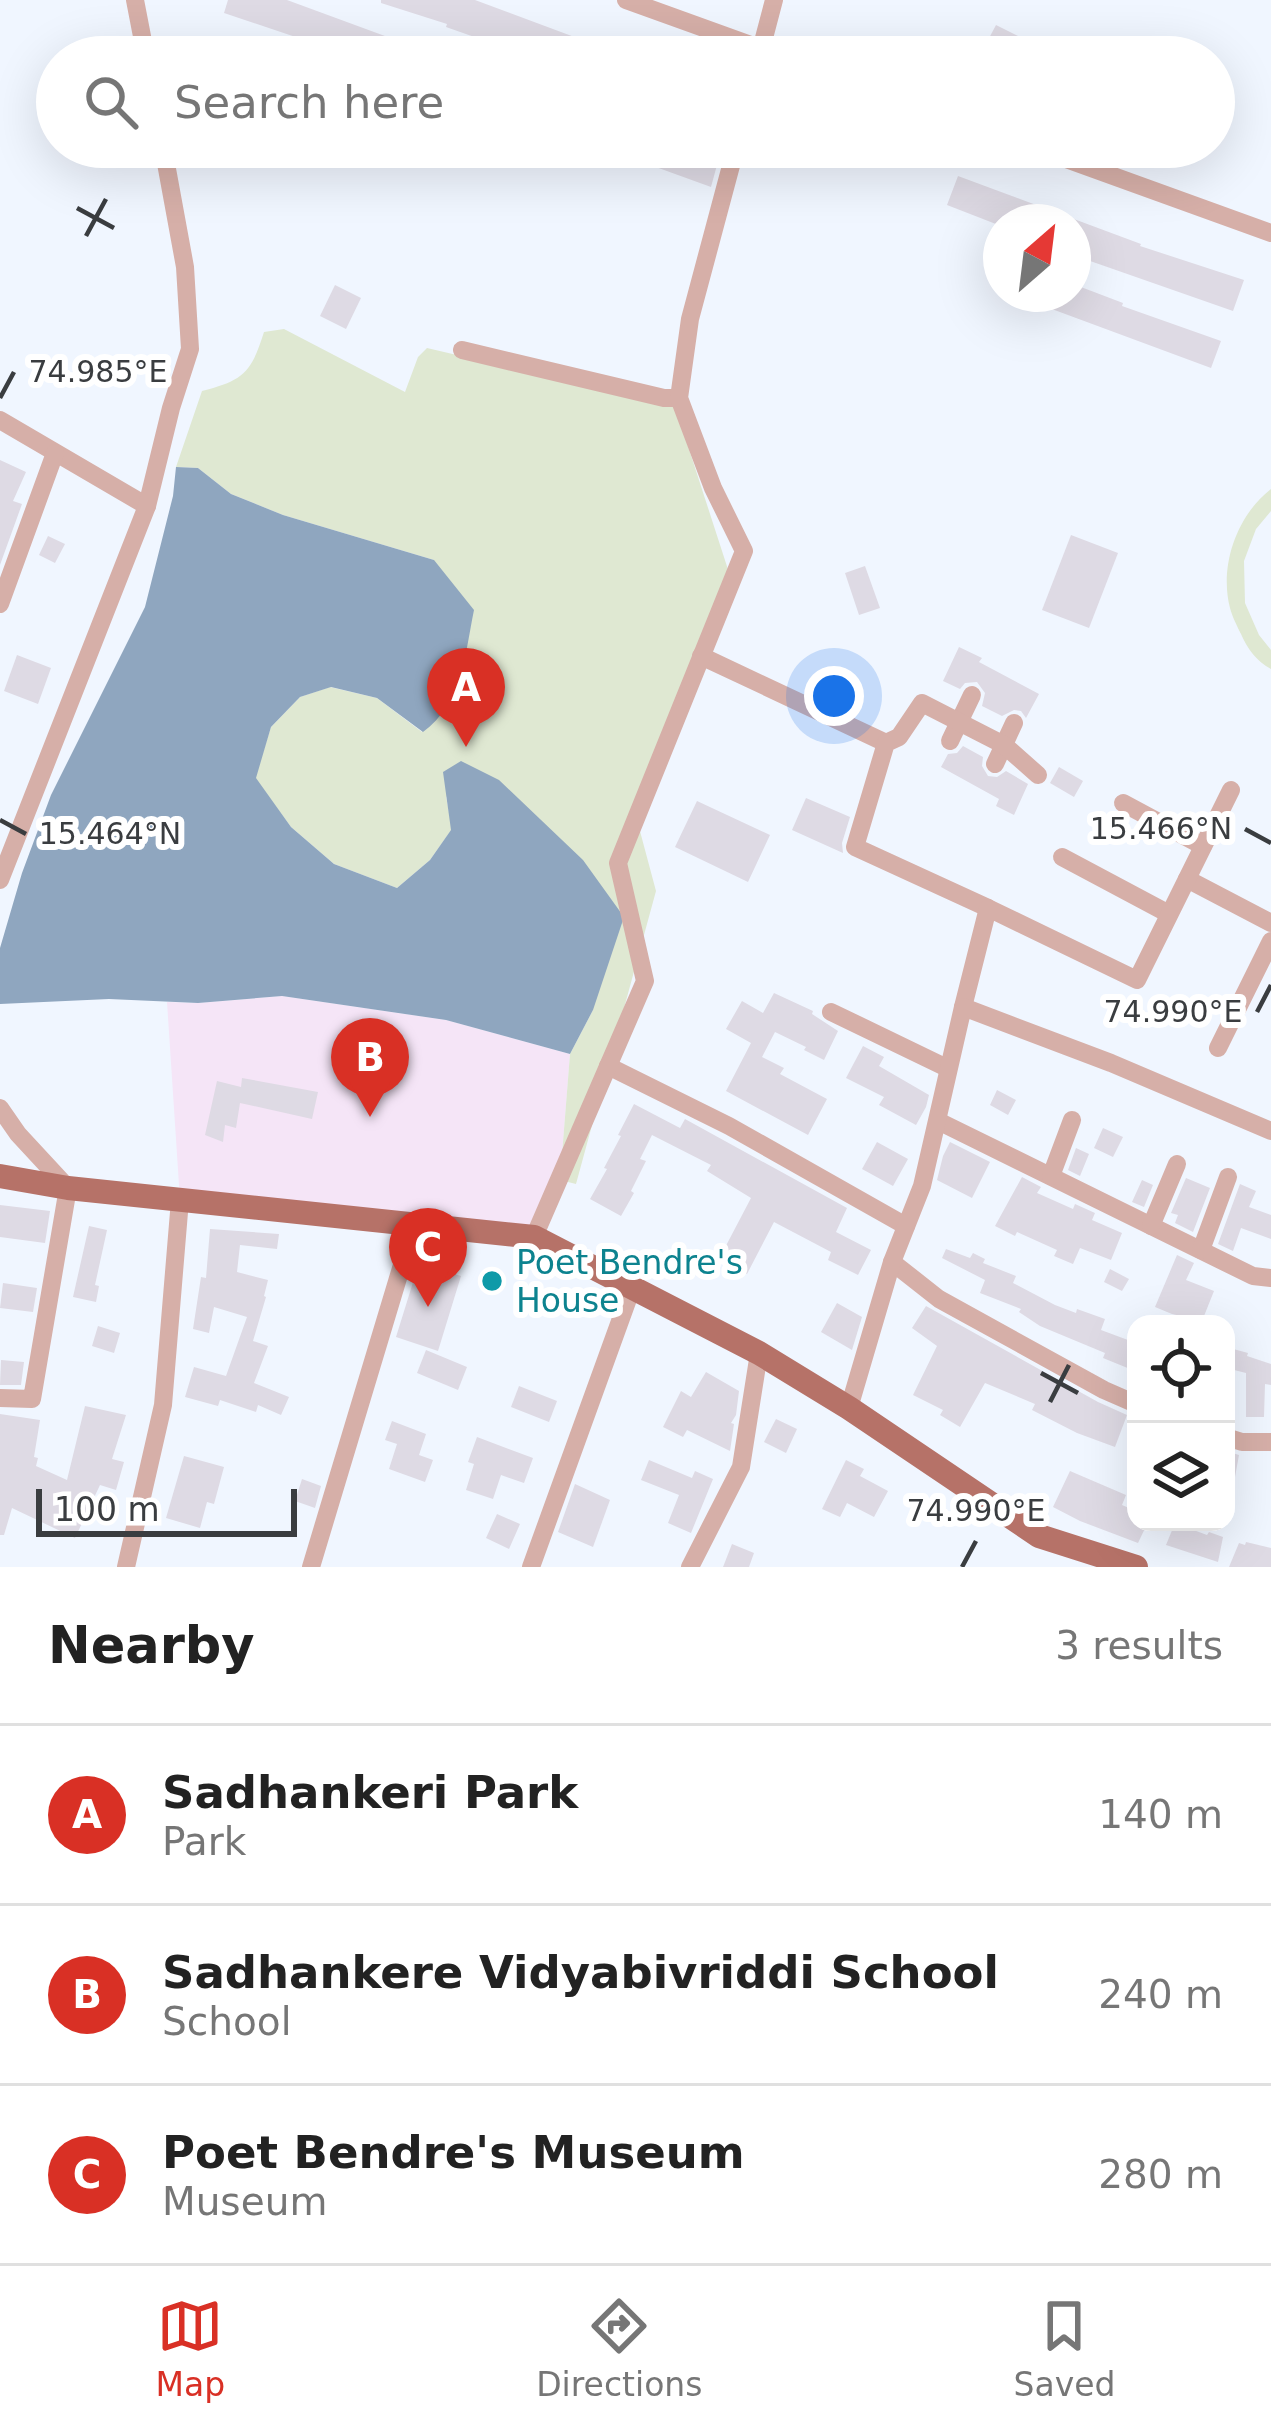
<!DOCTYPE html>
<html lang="en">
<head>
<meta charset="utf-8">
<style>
  :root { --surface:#fff; --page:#f6f6f6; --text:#222; --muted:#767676; --line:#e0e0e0; --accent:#d93025 }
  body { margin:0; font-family:"DejaVu Sans",sans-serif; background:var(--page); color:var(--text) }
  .controls { position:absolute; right:36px; bottom:36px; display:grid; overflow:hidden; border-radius:24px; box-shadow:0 12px 48px #0002 }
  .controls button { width:108px; height:108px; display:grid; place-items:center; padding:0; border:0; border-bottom:3px solid var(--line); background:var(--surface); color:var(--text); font:60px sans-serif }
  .compass { position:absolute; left:983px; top:204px; width:108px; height:108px; border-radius:50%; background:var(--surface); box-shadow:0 12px 48px #0002; rotate:28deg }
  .scale { position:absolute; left:36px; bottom:30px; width:261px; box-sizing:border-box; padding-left:12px; border:6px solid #3a3d40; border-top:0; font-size:33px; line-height:42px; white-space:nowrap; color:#3a3d40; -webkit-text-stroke:9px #fff; paint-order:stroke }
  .you { position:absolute; left:834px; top:696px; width:42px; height:42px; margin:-30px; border:9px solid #fff; border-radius:50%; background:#1a73e8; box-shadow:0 0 0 18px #1a73e833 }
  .badge { display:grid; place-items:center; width:78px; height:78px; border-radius:50%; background:var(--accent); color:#fff; font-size:39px; font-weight:700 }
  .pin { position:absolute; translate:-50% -99px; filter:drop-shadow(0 3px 6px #0008) }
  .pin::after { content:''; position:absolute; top:63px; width:42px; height:36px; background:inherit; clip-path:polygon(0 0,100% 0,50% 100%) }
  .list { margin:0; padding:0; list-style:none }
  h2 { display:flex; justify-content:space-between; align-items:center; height:156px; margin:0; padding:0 48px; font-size:51px }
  h2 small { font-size:39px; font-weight:400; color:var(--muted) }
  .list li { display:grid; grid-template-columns:78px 1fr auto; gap:36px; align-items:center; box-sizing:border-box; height:180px; padding:0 48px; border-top:3px solid var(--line) }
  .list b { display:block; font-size:45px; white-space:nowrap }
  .list p { margin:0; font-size:39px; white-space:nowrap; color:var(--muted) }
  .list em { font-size:39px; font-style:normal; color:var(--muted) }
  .icon { flex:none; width:66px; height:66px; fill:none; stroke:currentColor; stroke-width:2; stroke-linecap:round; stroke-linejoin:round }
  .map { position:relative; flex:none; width:1271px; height:1567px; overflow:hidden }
  .search { position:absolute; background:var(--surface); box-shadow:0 12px 48px #0002; left:36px; right:36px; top:36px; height:132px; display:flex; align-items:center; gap:30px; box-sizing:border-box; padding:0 42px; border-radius:66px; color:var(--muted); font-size:45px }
  .sheet { height:696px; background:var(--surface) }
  nav { display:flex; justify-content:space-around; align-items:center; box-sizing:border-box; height:168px; border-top:3px solid var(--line); background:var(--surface); font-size:33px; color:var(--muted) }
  nav a { display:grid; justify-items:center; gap:6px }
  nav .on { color:var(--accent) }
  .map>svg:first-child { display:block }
</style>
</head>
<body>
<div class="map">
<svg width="1271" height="1567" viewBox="0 0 1271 1567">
  <rect width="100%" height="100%" fill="#f0f6ff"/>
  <!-- education -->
  <path fill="#f5e5f7" d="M282,996L446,1020L570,1054L560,1180L534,1237L180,1200L167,1002L198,1003Z"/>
  <!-- green -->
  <g fill="#dfe8d2">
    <path d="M284,329L405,392L418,357L427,348L675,406L734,588L637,820L656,891L576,1184L560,1180L570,1054L593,1010L446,796L452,829L430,860L397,888L334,864L291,827L255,778L271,727L300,697L330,687L377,698L422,732L434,560L283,515L231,494L198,468L176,467L202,391C244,380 251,373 264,332Z"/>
    <path d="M1271,489V511L1256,529L1244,561L1245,603L1259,635L1271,650V669C1257,662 1247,648 1241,634C1237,626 1232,616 1230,608C1219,566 1237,515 1271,489Z"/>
  </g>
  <!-- water -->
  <path fill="#8fa6bf" d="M176,467L198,468L231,494L283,515L434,560L474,610C465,654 462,704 423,732L377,698L331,687L300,697L271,727L256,778L291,827L334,864L397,888L430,860L451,830L443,772L461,761L499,780L583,860L624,917L593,1010L570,1054L446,1020L282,996L198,1003L109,999L0,1004V948L22,873L51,795L145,607L173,496Z"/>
  <!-- building -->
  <g fill="#dedae4">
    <path d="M228,0H287L442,57H355L224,13Z"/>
    <path d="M381,0H475L628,57H531L446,27L447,24L381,3Z"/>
    <path d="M996,25L1030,42L1023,57H979Z"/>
    <path d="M634,147H701L720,154L711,187L631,158Z"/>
    <path d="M958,176L1141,244L1140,246L1244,280L1233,311L1073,255V222H1001V226L947,205Z"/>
    <path d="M1073,284L1123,303L1122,306L1221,341L1211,368L1014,295L1073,294Z"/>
    <path d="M335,285L361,298L346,329L320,316Z"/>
    <path d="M0,460L26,472L13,501L22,504L0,565Z"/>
    <path d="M1071,535L1118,553L1089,628L1042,610Z"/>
    <path d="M48,536L65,544L55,563L39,555Z"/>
    <path d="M865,566L880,608L859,615L845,573Z"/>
    <path d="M959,647L982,658L979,662L1039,694L1026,718L1021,711L1014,710L1002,716L982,706L985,693L977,682L965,683L960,689L943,681Z"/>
    <path d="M17,655L51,668L38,704L4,691Z"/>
    <path d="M963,746L983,757L982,766L988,776L997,777L1006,771L1028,784L1014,815L996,806L999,799L941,767L948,754L957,753Z"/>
    <path d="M1059,767L1083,781L1074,797L1050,783Z"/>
    <path d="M806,798L850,817L842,843L843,853L792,830Z"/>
    <path d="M697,801L770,835L748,882L675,847Z"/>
    <path d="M774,993L813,1011L812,1014L838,1031L824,1060L804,1050L806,1047L775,1032L762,1057L784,1068L780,1074L827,1099L808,1135L726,1091L751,1043L726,1029L742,1001L763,1013Z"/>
    <path d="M863,1046L884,1057L879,1066L929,1095L926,1107L916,1125L879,1105L884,1097L846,1078Z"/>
    <path d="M242,1078L318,1092L312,1119L240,1103L236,1128L225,1125L223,1142L205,1135L217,1081L241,1087Z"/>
    <path d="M997,1090L1016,1100L1008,1115L990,1105Z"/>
    <path d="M634,1104L680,1128L685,1119L847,1208L836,1232L871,1250L858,1275L828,1260L831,1252L774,1222L747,1274L719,1259L751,1198L707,1171L711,1165L652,1135L640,1159L646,1161L631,1191L634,1193L621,1216L590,1199L607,1169L604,1168L621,1136L618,1135Z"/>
    <path d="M1103,1128L1123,1137L1113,1157L1094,1148Z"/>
    <path d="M877,1142L908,1159L893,1186L862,1169Z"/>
    <path d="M950,1142L990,1162L972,1198L937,1180L943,1156Z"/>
    <path d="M1076,1148L1089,1154L1080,1176L1068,1170Z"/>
    <path d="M1022,1177L1041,1187L1037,1193L1073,1209L1075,1204L1095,1213L1092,1220L1122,1233L1111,1260L1080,1248L1073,1264L1054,1256L1057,1250L1017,1232L1015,1236L995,1226Z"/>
    <path d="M1186,1178L1210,1188L1193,1232L1175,1223L1178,1215L1171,1213Z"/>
    <path d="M1142,1180L1153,1185L1144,1207L1132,1202Z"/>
    <path d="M1240,1184L1256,1191L1249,1207L1271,1215V1239L1241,1228L1233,1251L1218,1244Z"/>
    <path d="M0,1205L50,1211L45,1243L0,1237Z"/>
    <path d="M89,1226L107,1230L95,1285L99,1286L96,1302L73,1297Z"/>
    <path d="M210,1229L279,1234L277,1249L240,1245L237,1272L268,1280L264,1296L266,1297L253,1341L268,1346L254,1383L289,1397L281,1415L258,1405L256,1412L220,1400L218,1406L185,1397L194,1367L226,1376L247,1317L214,1307L209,1333L193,1329L201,1277L206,1278Z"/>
    <path d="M946,1249L970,1258L973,1253L985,1259L983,1263L1016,1276L1013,1283L1055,1305L1076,1313L1077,1309L1105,1319L1101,1330L1136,1343V1353L1130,1369L1103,1358L1105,1353L1040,1326L1019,1312L1021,1309L980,1293L985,1280L942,1258Z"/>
    <path d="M433,1250L452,1256L448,1272L461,1276L438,1351L396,1337L419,1263L428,1266Z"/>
    <path d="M1177,1255L1194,1263L1186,1280L1214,1291L1202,1321L1172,1314L1155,1307Z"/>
    <path d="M1110,1269L1129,1279L1122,1291L1104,1282Z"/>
    <path d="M3,1283L37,1288L33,1312L0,1308Z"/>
    <path d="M837,1303L862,1317L852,1350L821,1332Z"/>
    <path d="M926,1306L1098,1402L1127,1415L1115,1447L1077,1433L1032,1410L1035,1404L985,1383L960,1427L940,1415L943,1410L913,1395L937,1346L912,1328Z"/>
    <path d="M98,1326L120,1333L114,1353L92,1346Z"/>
    <path d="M1226,1347L1248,1353L1247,1356L1271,1364V1385L1265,1384L1264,1417H1246V1373L1226,1368Z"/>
    <path d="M426,1350L467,1367L458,1390L417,1373Z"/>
    <path d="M1,1360L24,1362L21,1385H0Z"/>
    <path d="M706,1372L739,1391L736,1415L731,1423L734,1424L730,1451L687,1430L683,1437L663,1427L681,1391L691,1397Z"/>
    <path d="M519,1386L557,1401L549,1422L511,1407Z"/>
    <path d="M85,1406L126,1415L112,1459L124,1462L116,1490L100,1485L75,1538L12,1508L4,1535H0V1414L40,1420L34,1457L38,1458L36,1466L67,1480Z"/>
    <path d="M776,1419L797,1429L786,1453L764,1442Z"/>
    <path d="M392,1421L426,1434L419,1455L433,1460L425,1482L389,1469L397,1444L385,1440Z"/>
    <path d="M477,1437L533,1458L524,1483L501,1475L493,1499L466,1490L474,1464L468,1462Z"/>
    <path d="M1226,1451L1239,1455L1233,1488L1226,1487Z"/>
    <path d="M184,1456L224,1467L214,1504L207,1502L200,1528L166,1518Z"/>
    <path d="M649,1460L692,1478L695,1471L713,1479L691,1533L668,1523L679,1495L641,1480Z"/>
    <path d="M846,1460L864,1469L860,1476L888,1491L874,1517L847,1503L840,1517L822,1509Z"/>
    <path d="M1070,1471L1126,1495L1122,1505L1136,1511V1522H1148L1138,1543L1080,1521L1053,1507Z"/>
    <path d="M302,1479L321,1486L315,1508L295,1501Z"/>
    <path d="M575,1484L610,1500L593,1547L558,1532Z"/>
    <path d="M497,1514L520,1524L509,1549L486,1538Z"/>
    <path d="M1175,1523L1207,1535L1209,1532L1223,1537L1218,1562L1166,1545Z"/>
    <path d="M1246,1542L1271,1548V1567H1229L1239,1543L1245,1545Z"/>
    <path d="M732,1544L754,1553L749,1567H723Z"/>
  </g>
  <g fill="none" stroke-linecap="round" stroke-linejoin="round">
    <!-- minor -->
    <g stroke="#d6afa8" stroke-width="18">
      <path d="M135,0L146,57"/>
      <path d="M626,0L784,57"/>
      <path d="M759,57L774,0"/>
      <path d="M1033,147L1271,233"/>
      <path d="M462,350L664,398H679"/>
      <path d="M0,420L147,506"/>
      <path d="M0,604L55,453"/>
      <path d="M701,656L886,743"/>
      <path d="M950,741L972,695"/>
      <path d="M995,764L1014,723"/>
      <path d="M1123,803L1203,846"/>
      <path d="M1062,857L1169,914"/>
      <path d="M1187,879L1271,923"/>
      <path d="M0,880L147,506L171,408L190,349L185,267L163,147"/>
      <path d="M988,908L855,847L886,743L899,737L922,703L1004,745L1038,775"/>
      <path d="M963,1007L988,908L1137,980L1231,790"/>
      <path d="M831,1012L947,1068"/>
      <path d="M1218,1048L1271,941"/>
      <path d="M608,1066L729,1126L906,1226"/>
      <path d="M0,1108L18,1134L68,1188L32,1399L0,1398"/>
      <path d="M938,1121L1253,1276L1271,1278"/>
      <path d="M1051,1176L1072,1120"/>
      <path d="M1151,1226L1177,1164"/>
      <path d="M534,1237L645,981L618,863L744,551L713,488L679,398L690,319L736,147"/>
      <path d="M1201,1250L1228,1177"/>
      <path d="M892,1262L939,1299L1104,1390L1136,1404"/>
      <path d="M849,1408L892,1262L922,1186L963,1007L1111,1063L1271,1131"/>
      <path d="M1226,1437L1242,1442H1271"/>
      <path d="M126,1567L163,1405L180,1200"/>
      <path d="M311,1567L414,1225"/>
      <path d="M531,1567L632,1288"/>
      <path d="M690,1567L741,1467L759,1353"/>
    </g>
    <!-- major -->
    <path stroke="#b67268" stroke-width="24" d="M0,1176L68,1188L534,1237L759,1353L849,1408L1039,1536L1136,1567"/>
  </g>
  <!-- ticks -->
  <path fill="none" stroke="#3a3d40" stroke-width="4.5" d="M77,208L114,228M86,236L106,199M0,398L14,372M0,820L26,834M1245,829L1271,843M1257,1012L1271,985M1041,1373L1078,1393M1050,1402L1069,1365M962,1567L976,1541"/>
  <!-- markers -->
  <circle fill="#0f9aa8" stroke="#fff" stroke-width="4.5" cx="492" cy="1281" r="12"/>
  <g text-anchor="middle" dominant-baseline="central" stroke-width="12" stroke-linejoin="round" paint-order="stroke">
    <!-- culture labels -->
    <g font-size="33" fill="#0d838f" stroke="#fff" text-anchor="start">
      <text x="516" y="1262">Poet Bendre's<tspan x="516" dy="38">House</tspan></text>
    </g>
  </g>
  <g font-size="30" text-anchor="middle" fill="#3a3d40" stroke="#fff" stroke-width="12" stroke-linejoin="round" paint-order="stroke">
    <text x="98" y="382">74.985°E</text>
    <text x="1161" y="839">15.466°N</text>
    <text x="110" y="844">15.464°N</text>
    <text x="1173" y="1022">74.990°E</text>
    <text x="976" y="1521">74.990°E</text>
  </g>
</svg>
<div class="controls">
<button><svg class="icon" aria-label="locate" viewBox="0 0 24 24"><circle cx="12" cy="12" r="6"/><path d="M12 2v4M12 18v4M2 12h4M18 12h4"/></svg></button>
<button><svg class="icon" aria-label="layers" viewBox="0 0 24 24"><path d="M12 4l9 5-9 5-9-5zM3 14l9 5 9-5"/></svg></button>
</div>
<svg class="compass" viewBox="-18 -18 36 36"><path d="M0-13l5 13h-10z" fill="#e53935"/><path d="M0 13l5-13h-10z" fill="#767676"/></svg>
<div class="scale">100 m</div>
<div class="you"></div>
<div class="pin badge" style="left:466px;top:747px">A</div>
<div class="pin badge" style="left:370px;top:1117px">B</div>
<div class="pin badge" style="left:428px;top:1307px">C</div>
<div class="search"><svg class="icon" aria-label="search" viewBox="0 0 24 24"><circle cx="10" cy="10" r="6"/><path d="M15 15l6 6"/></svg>Search here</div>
</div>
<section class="sheet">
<h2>Nearby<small>3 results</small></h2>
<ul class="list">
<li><span class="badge">A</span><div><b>Sadhankeri Park</b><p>Park</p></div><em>140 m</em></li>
<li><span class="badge">B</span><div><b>Sadhankere Vidyabivriddi School</b><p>School</p></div><em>240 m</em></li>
<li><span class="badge">C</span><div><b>Poet Bendre's Museum</b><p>Museum</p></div><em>280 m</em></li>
</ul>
</section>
<nav>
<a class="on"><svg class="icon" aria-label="map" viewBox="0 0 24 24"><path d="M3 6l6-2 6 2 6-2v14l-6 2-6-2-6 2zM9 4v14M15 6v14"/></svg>Map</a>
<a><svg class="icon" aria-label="directions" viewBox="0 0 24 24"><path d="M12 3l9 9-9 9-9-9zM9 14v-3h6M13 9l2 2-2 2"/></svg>Directions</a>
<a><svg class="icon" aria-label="saved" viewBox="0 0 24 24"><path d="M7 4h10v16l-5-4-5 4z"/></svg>Saved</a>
</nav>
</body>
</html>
